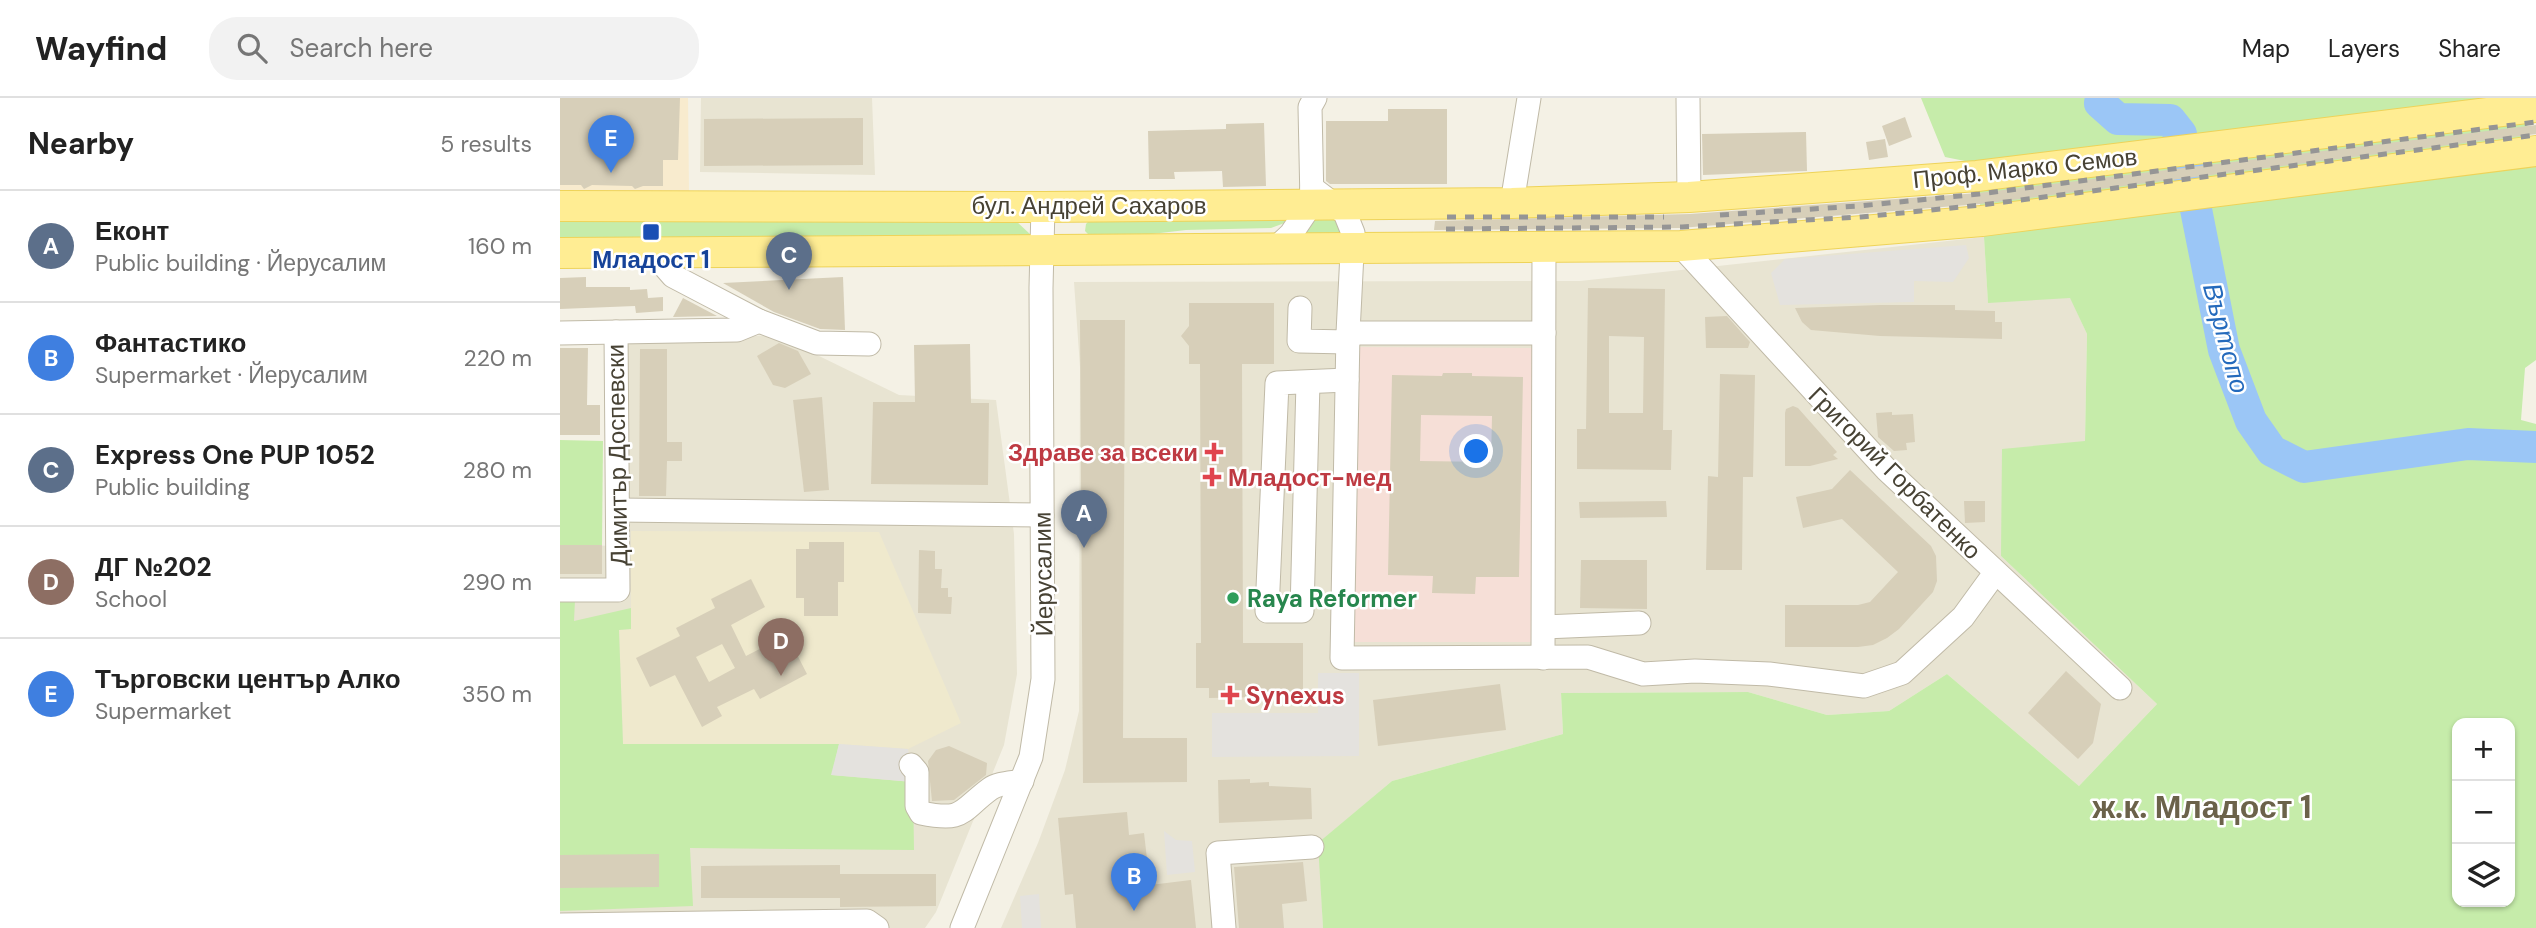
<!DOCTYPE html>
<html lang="en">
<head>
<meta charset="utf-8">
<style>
  :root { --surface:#fff; --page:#f2f2f2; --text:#222; --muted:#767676; --line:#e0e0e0; --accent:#ff5111 }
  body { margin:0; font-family:"DM Sans",sans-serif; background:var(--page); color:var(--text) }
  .controls { position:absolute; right:21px; bottom:21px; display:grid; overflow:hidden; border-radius:14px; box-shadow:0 2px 5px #0004 }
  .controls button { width:63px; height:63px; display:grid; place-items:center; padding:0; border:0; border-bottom:2px solid var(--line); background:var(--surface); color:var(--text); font:35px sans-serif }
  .you { position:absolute; left:917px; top:354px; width:24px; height:24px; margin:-18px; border:5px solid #fff; border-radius:50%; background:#1a73e8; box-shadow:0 0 0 10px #1a73e833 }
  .badge { display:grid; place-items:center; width:46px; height:46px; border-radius:50%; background:var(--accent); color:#fff; font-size:23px; font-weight:700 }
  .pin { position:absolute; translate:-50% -58px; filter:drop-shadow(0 2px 4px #0008) }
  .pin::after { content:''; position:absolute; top:37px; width:24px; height:21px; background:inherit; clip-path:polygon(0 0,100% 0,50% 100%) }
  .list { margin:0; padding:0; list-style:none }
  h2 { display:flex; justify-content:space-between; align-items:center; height:91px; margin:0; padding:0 28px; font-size:30px }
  h2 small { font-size:23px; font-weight:400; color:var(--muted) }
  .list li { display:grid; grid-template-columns:46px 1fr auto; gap:21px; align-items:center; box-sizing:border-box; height:112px; padding:0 28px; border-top:2px solid var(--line) }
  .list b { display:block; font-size:26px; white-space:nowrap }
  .list p { margin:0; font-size:23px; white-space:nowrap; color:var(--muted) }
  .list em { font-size:23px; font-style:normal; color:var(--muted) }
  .icon { flex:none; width:38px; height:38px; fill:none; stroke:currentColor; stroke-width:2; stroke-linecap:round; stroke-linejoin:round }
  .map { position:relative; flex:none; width:1976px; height:830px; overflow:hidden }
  header { display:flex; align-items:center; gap:42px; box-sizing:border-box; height:98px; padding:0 35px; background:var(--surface); border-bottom:2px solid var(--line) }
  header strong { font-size:33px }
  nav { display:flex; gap:38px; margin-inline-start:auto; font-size:24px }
  .search { width:490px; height:63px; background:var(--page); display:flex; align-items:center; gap:18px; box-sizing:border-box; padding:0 24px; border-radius:28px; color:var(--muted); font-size:26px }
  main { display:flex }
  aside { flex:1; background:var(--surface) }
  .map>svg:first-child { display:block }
</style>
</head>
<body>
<header>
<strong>Wayfind</strong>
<div class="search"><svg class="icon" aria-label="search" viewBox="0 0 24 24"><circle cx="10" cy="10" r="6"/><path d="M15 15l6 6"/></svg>Search here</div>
<nav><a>Map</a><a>Layers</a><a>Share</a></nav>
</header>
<main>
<aside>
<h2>Nearby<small>5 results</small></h2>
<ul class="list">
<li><span class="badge" style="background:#5c6f8a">A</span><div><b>Еконт</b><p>Public building · Йерусалим</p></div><em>160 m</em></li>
<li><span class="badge" style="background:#3f7fe0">B</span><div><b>Фантастико</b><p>Supermarket · Йерусалим</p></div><em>220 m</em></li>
<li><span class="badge" style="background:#5c6f8a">C</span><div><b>Express One PUP 1052</b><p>Public building</p></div><em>280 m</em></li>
<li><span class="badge" style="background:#8d6e63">D</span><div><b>ДГ №202</b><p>School</p></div><em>290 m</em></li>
<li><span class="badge" style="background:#3f7fe0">E</span><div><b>Търговски център Алко</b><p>Supermarket</p></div><em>350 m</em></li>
</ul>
</aside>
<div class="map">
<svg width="1976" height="830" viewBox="0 0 1976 830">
  <rect width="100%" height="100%" fill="#f4f1e5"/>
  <!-- residential -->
  <g fill="#e8e4d2">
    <path d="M141,0H312L315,77L140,74Z"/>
    <path d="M1424,139L1428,204L1510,199L1527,236L1525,343L1441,458L1597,606L1519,688L1387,576L1329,613L1267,617L1188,594L1001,595L1003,636L832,683L759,745L763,830H441L478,745L505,672L519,613L520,269L514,184L1020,183Z"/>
    <path d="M216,237L339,297L436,302L454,436L457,576L444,647L376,814L365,830H0V447L64,448L67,244Z"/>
  </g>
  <!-- commercial -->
  <path fill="#f8ebce" d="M0,0H128L129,94L0,95Z"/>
  <!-- education -->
  <path fill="#efe9cd" d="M71,433L319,434L401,625L348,651L279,646H63L59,532L71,531Z"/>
  <!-- medical -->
  <path fill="#f6dfd7" d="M795,249L976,250L974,544H793Z"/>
  <!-- green -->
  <g fill="#c6ecaa" fill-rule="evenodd">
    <path d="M1361,0H1970L1963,70L1976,69V262L1965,270L1961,322L1976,326V830H763L758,745L832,683L1003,636L1001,595L1188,594L1267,617L1329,613L1387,576L1519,688L1597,606L1441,458L1442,351L1525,343L1527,236L1510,200L1428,205L1424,139L1415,65L1385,59ZM1897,625H1950V804H1897Z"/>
    <path d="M765,109L788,136L748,137L746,131Z"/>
    <path d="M737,113L730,123L711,130L626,132L583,137L530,138L525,133L526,126L530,122Z"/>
    <path d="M0,116L456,123L471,137L0,141Z"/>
    <path d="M0,342L43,343L42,447H0Z"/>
    <path d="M0,502H15L14,523L71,510V531L59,532L63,646H279L272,677L353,684L354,752L130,750L133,808L0,813Z"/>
  </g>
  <!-- parking -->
  <g fill="#e4e2de">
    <path d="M1406,147L1409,160L1393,184L1354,183V204L1220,207L1211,175L1225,161Z"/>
    <path d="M758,575H799V658L652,659V615H758Z"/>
    <path d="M279,646L348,651L353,684L271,677Z"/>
    <path d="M604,733L616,742L632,743L635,774L607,777Z"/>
    <path d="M479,796L481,830H462L460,798Z"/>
  </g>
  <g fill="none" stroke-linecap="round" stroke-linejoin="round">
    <!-- river -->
    <path stroke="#9bc6f6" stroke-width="32" d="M1541,0L1540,5L1558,21L1610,22L1621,36L1664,252L1691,323L1712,353L1744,369L1908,346L1976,349"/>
  </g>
  <!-- building -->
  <g fill="#d7cfb9" fill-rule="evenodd">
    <path d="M0,0H120L118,62H103V88H83L75,91L72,88L32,87L24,91L21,87H0Z"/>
    <path d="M828,11H887V86H770L766,83V23H828Z"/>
    <path d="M1345,19L1352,39L1329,48L1322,28Z"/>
    <path d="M303,20V67L144,68V21Z"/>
    <path d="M704,25L706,88L663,89L662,73L614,74L615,81H589L588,33L666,31V26Z"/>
    <path d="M1976,27V36L1420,106L1120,130L874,132L875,123L1130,116L1419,95Z"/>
    <path d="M1246,34L1247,73L1143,77L1142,36Z"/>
    <path d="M1325,41L1328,59L1309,62L1306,44Z"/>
    <path d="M26,179V189H70V192L87,191L88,200L103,199V213L76,215L75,208L0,211V180Z"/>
    <path d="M283,179L285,232L260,231L214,214L163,185Z"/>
    <path d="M1028,190L1105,191L1103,332H1112L1111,372L1017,371V331H1026ZM1049,238L1084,239L1083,315H1049Z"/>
    <path d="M123,200L157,218L113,219Z"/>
    <path d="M629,205H714V266H682L683,545H743V594H704V599L649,600V590H636V545H641L640,266H629V248L621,238L629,228Z"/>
    <path d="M1320,207H1395V212L1435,213V224H1442V241L1320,238L1251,232L1242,224L1235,210Z"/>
    <path d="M1167,218L1190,244L1188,250H1146L1145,219Z"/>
    <path d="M520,222H565L563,640H627V684L523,685Z"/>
    <path d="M219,245L238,253L251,276L225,290L213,287L197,258Z"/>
    <path d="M410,246L411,305H429L428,387L311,386L313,304H355L354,247Z"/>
    <path d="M0,250H28L27,307H40V337H0Z"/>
    <path d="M80,251H107V344H122V363H107L106,398H79Z"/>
    <path d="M883,275H912V278L963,279L959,479H916L915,496L872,495L873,478L828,477L832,277L882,278ZM861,317L932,318L931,364L860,363Z"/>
    <path d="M1160,276L1195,277L1193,379H1183L1182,472H1146L1148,378L1158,379Z"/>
    <path d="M262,299L269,392L244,394L233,302Z"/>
    <path d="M1233,308L1238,310L1277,354L1273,357L1278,361L1250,368H1225V315L1226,311Z"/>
    <path d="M1332,314V317L1353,316L1355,344L1346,345L1347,352L1334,353L1318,339L1316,315Z"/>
    <path d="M1290,372L1371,448L1376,458L1377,483L1373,494L1339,531L1327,540L1313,547L1298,549H1225V507H1298L1310,504L1338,474L1282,421L1243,430L1236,399L1272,391Z"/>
    <path d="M1106,403L1107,419L1020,420L1019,404Z"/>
    <path d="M1404,403H1425V424L1405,425Z"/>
    <path d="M249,444H284V484H278V518H244V500H236V451H249Z"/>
    <rect x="0" y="447" width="42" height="29"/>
    <path d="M359,452L375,453V471H382L381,490H388V499H392L391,516L358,515Z"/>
    <path d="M1021,462H1087V511L1020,510Z"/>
    <path d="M191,481L205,509L171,527L186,558L227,537L247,576L200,601L194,591L157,609L162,618L142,629L115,577L90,589L76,560L120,538L116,530L155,510L151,501ZM162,546L175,570L149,584L136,559Z"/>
    <path d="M1506,573L1541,606L1533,645L1518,661L1468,615Z"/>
    <path d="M940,586L946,632L818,648L813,602Z"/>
    <path d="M389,648L427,665L426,677L394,702L372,703L368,663L376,652Z"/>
    <path d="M690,681V685L709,684V688L751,690L752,721L659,725L658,682Z"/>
    <path d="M567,714L569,737L584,735L590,787L631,782L636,830H516L513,796L505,797L498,720Z"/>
    <path d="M99,756V789L0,790V757Z"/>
    <path d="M743,764L747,803L722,806L724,830H679L674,769Z"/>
    <path d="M280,767V776H376V808L280,809V800H141V768Z"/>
  </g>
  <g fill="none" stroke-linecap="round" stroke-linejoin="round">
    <!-- minor casing -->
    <g stroke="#c0baa7" stroke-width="25">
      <g id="minor">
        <path d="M1128,0L1129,99"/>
        <path d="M752,90L785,115L793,135L788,235L782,560L1028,559L1083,576L1135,573L1209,576L1304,588L1342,575L1403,519L1435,475"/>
        <path d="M952,105L969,0"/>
        <path d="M1121,148L1326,371L1560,590"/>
        <path d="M715,151L731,136L752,105L750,9L755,0"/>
        <path d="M92,154L113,178L199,223L257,245L309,246"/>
        <path d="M740,210L739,243L788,244"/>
        <path d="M0,235L177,232L199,223"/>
        <path d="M788,235H984"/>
        <path d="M748,284L742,513H707L717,285L787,282"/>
        <path d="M58,412L482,417"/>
        <path d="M0,492H58L56,234"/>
        <path d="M984,529L1079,525"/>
        <path d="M983,560L984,149"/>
        <path d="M351,667L357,674V708L361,715C405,724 400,713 430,691C438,685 453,685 462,683"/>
        <path d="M0,827L307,823L317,830"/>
        <path d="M402,830L471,659L483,581L481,190L483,109"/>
        <path d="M664,830L658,755L752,749"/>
      </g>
    </g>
    <!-- major casing -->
    <g stroke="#eed359" stroke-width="32">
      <g id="major">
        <path d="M0,108L483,109L952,105L1129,99L1417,78L1976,9"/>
        <path d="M0,155L1121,148L1422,123L1976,53"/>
      </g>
    </g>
    <!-- minor -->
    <use href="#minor" stroke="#fff" stroke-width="23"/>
    <!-- major -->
    <use href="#major" stroke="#ffed93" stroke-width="30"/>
    <!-- rail -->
    <g stroke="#959595" stroke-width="5" stroke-dasharray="9 9" stroke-linecap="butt">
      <path d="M1160,117L1299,108L1419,96L1976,24"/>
      <path d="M887,119H1104"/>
      <path d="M886,131L1122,129L1301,119L1421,107L1976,37"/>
    </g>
  </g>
  <!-- markers -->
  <rect fill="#1a4fb4" stroke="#fff" stroke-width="2.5" x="82" y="125" width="18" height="18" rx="3.5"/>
  <g fill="#e0444e" stroke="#fff" stroke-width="2.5">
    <path d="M650.5 343.5h7v7h7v7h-7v7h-7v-7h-7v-7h7z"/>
    <path d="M648.5 368.5h7v7h7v7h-7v7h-7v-7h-7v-7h7z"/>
    <path d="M666.5 586.5h7v7h7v7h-7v7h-7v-7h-7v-7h7z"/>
  </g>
  <circle fill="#2e9e5b" stroke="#fff" stroke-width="2.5" cx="673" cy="500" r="7"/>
  <g text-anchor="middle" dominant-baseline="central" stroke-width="5" stroke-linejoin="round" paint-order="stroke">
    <!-- street labels -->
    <g font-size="24" fill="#474234" stroke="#fff">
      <text transform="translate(1465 70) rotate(-6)">Проф. Марко Семов</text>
      <text x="529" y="107">бул. Андрей Сахаров</text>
      <text transform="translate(57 357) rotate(-91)">Димитър Доспевски</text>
      <text transform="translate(1335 375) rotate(45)">Григорий Горбатенко</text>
      <text transform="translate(483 476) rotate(-91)">Йерусалим</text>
    </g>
    <!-- transit labels -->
    <g font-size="24" font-weight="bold" fill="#164399" stroke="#fff">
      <text x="91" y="161">Младост 1</text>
    </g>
    <!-- health labels -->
    <g font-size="24" font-weight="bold" fill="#be3a42" stroke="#fff" text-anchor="start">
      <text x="638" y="354" text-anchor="end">Здраве за всеки</text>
      <text x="668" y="379">Младост-мед</text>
      <text x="686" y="597">Synexus</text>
    </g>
    <!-- leisure labels -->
    <g font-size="24" font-weight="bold" fill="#27864d" stroke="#fff" text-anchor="start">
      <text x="687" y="500">Raya Reformer</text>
    </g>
    <!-- water labels -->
    <g font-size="26" font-style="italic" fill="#246abc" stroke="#fff">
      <text transform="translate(1666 240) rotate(75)">Въртопо</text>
    </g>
    <!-- district labels -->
    <g font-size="32" font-weight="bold" fill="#6b624a" stroke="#fff">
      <text x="1642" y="709">ж.к. Младост 1</text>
    </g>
  </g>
</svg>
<div class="controls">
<button>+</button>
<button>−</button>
<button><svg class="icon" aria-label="layers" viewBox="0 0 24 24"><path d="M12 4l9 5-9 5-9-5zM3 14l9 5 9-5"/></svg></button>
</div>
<div class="you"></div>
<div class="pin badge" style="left:524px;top:450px;background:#5c6f8a">A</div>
<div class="pin badge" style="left:574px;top:813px;background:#3f7fe0">B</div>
<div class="pin badge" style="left:229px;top:192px;background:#5c6f8a">C</div>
<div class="pin badge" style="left:221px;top:578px;background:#8d6e63">D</div>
<div class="pin badge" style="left:51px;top:75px;background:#3f7fe0">E</div>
</div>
</main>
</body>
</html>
